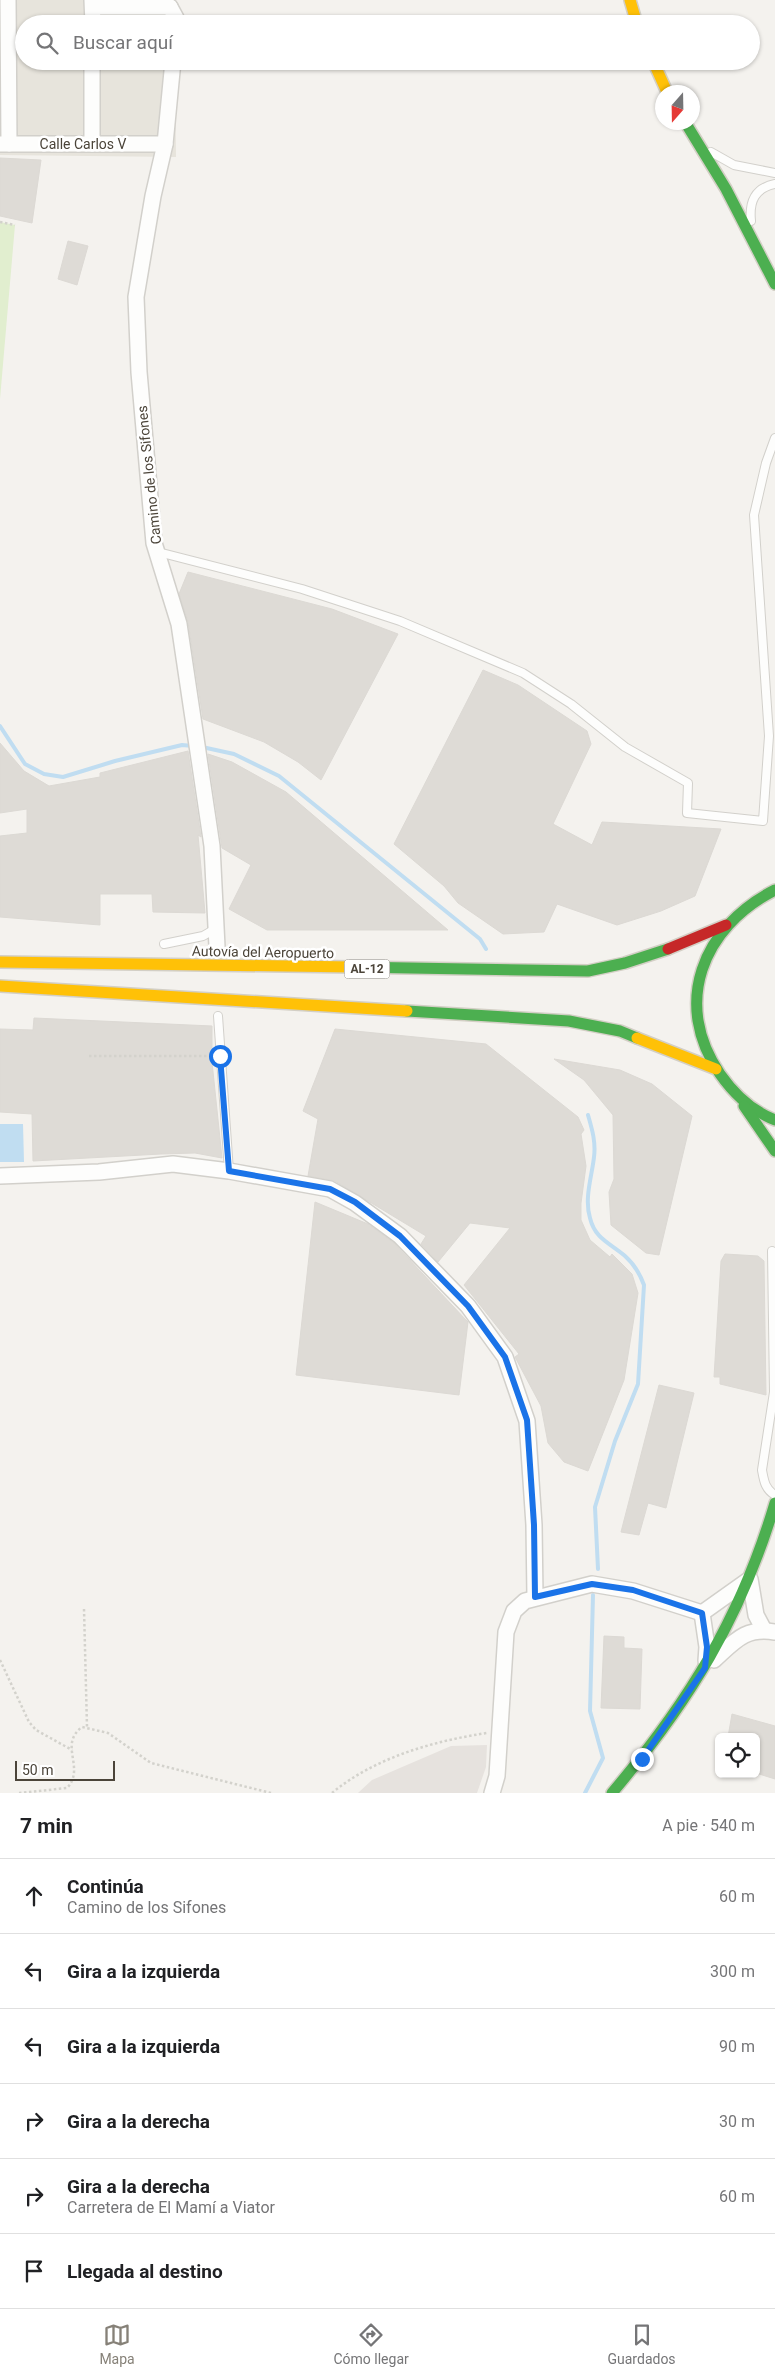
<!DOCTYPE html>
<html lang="es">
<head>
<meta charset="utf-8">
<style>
  :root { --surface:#fff; --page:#f2f2f2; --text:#202124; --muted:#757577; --line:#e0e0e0; --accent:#868178 }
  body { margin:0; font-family:Roboto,sans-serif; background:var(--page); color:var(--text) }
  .controls { position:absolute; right:15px; bottom:15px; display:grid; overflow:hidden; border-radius:8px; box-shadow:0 1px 4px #0004 }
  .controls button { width:45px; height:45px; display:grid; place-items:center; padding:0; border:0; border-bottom:1px solid var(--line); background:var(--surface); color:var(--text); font:25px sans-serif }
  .compass { position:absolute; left:655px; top:85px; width:45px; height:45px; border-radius:50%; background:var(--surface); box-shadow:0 1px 4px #0004; rotate:200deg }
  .scale { position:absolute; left:15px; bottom:12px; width:100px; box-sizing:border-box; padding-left:5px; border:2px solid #4b4439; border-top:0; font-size:14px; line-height:18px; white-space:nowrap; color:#4b4439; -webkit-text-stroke:4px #fff; paint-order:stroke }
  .stop { position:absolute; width:15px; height:15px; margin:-11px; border:4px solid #1a73e8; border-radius:50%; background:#fff }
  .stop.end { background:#1a73e8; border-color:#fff; box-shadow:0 1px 5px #0008 }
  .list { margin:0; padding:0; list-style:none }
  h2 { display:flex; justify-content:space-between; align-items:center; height:65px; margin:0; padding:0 20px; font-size:21px }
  h2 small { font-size:16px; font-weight:400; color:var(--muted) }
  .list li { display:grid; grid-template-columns:32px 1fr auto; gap:15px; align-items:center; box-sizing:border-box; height:75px; padding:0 20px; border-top:1px solid var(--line) }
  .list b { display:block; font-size:19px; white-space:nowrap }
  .list p { margin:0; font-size:16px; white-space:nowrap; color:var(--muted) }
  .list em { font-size:16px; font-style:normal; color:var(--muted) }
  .icon { flex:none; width:28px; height:28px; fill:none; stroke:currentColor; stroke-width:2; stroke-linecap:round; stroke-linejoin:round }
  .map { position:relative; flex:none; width:775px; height:1793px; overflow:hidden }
  .search { position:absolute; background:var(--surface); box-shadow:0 1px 4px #0004; left:15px; right:15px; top:15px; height:55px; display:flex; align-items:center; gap:12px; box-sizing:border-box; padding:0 18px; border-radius:28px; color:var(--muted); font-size:19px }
  .sheet { height:515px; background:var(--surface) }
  nav { display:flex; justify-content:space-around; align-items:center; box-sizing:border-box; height:70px; border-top:1px solid var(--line); background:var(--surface); font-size:14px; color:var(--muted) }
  nav a { display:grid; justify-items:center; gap:2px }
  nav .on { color:var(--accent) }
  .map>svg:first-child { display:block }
</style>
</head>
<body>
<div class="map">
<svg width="775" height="1793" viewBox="0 0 775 1793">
  <rect width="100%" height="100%" fill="#f4f2ee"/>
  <!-- residential -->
  <path fill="#e7e4dc" d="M0,0H174V24H24V61H175L176,157L0,155Z"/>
  <!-- industrial -->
  <path fill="#e6e2de" d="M487,1745L486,1767L477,1793H358L372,1780L451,1746Z"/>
  <!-- green -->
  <path fill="#e1eecf" d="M0,222L15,225L0,399Z"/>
  <!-- water -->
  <path fill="#c0ddf1" d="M0,1124H23L24,1162H0Z"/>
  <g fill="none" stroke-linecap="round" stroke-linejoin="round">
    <!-- stream -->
    <g stroke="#c0ddf1" stroke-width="4">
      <path d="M0,726L25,764L44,774L63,777L115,761L182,745L193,746"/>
      <path d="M202,747L234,754L279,776L480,939L486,949"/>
      <path d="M588,1115C592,1129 596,1142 594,1157C592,1176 584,1198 590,1218C595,1239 610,1243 625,1256C634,1264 640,1274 644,1285L638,1384L615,1441L595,1507L598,1569"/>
      <path d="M585,1793L603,1758L590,1711L593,1595"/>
    </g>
  </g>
  <!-- building -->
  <g fill="#dedbd6" stroke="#dcd9d4">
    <path d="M0,158L41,160L32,223L0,216Z"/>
    <path d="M68,241L88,246L77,285L58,279Z"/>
    <path d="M188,572L332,609L398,634L321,780L298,762L264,742L203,719L188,622L179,594Z"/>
    <path d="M483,670L518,685L587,731L591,744L553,824L592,845L602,822L721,829L695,896L661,911L617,925L557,904L544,932L503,934L458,903L444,886L394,844Z"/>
    <path d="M0,743L24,771L49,786L100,777V773L188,751L201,837L198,835L205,913L153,912L152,894H100V925L0,917V836L27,833V809L0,813Z"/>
    <path d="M208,754L232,762L286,792L448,930H267L229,909L251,865L222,848Z"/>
    <path d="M34,1018L212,1026V1062L222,1158L195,1153L161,1154L33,1161L32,1114L0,1112V1029L33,1030Z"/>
    <path d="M335,1029L486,1044L578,1117L584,1130L581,1134L586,1166L581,1203V1220L590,1240L610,1257L612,1254L632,1274L638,1293L624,1380L588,1471L564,1462L548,1443L541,1406L515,1357L519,1354L464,1285L510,1228L470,1223L438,1262L421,1244L426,1236L335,1181L308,1176L318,1119L303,1111Z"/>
    <path d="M554,1059L620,1070L652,1084L692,1116L659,1255L646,1253L611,1225L609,1192L614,1179L613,1115L584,1080Z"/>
    <path d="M315,1202L368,1224L394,1243L466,1320L468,1322L459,1395L296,1375Z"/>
    <path d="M725,1254L758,1256L764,1261L766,1395L720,1384V1377H714L721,1261Z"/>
    <path d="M659,1385L694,1393L666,1508L648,1503L639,1535L621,1532Z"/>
    <path d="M604,1636L624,1637V1648L642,1649L640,1709L601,1708Z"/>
    <path d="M732,1714L775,1726V1779L756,1773V1737H728Z"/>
  </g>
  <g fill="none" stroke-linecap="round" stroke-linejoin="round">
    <!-- lane casing -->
    <g stroke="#d2d0cb" stroke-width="10">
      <g id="lane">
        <path d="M711,152L734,165L775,173"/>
        <path d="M751,221C749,201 755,188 775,184"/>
        <path d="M158,552L302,589L400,621L523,673L571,704L625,747L688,783L687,813L763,821L769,736L754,515L766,463L775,438"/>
        <path d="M164,944L203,936L215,929"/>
        <path d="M218,1016L229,1171"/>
        <path d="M772,1251L774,1392L762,1470C764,1481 765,1489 775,1495"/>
      </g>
    </g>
    <!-- street casing -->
    <g stroke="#d2d0cb" stroke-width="18">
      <g id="street">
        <path d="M8,0L9,144"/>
        <path d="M92,0L93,24"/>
        <path d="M93,7H170"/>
        <path d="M170,7L176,18V24"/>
        <path d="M173,61L165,144L153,196L136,297L139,372L154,543L179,624L212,846L217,947"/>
        <path d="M0,144H165"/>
        <path d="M92,144V61"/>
        <path d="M0,1176L99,1172L173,1164L229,1171L330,1189L355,1203L400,1236L468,1306L505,1357L527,1421L534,1525L535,1597"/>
        <path d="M750,1579L756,1615L764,1630"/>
        <path d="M702,1613L747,1581"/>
        <path d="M702,1613L707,1647L706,1661"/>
        <path d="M714,1660C735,1641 745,1627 775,1632"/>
        <path d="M492,1793L497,1776L506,1632L514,1611L525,1601L592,1584L633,1591L702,1613"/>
      </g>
    </g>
    <!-- fast casing -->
    <g stroke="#d3cfc5" stroke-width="14">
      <g id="fast">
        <path d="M685,122L726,189L775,284"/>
        <path d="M775,890C702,927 672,1004 720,1074C734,1094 752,1111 775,1120"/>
        <path d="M353,967L588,971L625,963L668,949"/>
        <path d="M407,1011L569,1021L620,1031L637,1038"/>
        <path d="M744,1106L775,1151"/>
        <path d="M612,1793C689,1702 741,1618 775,1503"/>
      </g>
    </g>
    <!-- slow casing -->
    <g stroke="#d3cfc5" stroke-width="14">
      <g id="slow">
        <path d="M630,0L637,24"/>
        <path d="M653,61L667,92"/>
        <path d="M0,962L353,967"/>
        <path d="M0,986L407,1011"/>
        <path d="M637,1038L716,1069"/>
      </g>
    </g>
    <!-- jam casing -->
    <g stroke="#d3cfc5" stroke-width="14">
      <path id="jam" d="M668,949L726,925"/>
    </g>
    <!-- path -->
    <g stroke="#d3d2cc" stroke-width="2.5" stroke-dasharray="2.5 2.5" stroke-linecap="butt">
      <path d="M0,222L15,225"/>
      <path d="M89,1056H211"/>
      <path d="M84,1609L87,1727"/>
      <path d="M0,1660L29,1722L36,1730L72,1750"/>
      <path d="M19,1793L67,1788C86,1768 58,1745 82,1727L108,1733L151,1763L271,1793"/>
      <path d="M332,1793C374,1758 433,1741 487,1733"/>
    </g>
    <!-- lane -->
    <use href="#lane" stroke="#fdfdfc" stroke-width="8"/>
    <!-- street -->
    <use href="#street" stroke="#fdfdfc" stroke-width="15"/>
    <!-- fast -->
    <use href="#fast" stroke="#4caf50" stroke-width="11"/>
    <!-- slow -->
    <use href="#slow" stroke="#ffc107" stroke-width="11"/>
    <!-- jam -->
    <use href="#jam" stroke="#c62828" stroke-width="11"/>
  </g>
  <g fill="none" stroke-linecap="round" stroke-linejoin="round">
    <!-- route -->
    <path stroke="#1a73e8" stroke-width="6" d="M220,1056L229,1171L330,1189L355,1202L400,1236L468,1306L505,1357L527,1420L534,1525L535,1597L592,1584L633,1590L702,1613L707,1647L705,1668L642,1759"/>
  </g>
  <g text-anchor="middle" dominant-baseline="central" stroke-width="5" stroke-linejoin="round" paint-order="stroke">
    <!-- shield labels -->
    <rect fill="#fff" stroke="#817c74" stroke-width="1" x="344.5" y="959.5" width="45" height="19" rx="4"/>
    <g font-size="12" font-weight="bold" fill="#4b4439">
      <text x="367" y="969">AL-12</text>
    </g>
    <!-- street labels -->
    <g font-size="14" fill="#4b4439" stroke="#fff">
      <text x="83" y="144">Calle Carlos V</text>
      <text transform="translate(149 475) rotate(-96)">Camino de los Sifones</text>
      <text transform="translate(263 952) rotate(1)">Autovía del Aeropuerto</text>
    </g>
  </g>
</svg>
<div class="controls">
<button><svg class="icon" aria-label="locate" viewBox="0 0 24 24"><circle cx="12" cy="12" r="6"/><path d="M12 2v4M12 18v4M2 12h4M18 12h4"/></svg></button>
</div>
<svg class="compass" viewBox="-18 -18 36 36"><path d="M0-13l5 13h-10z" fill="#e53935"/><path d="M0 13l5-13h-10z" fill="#757577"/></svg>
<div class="scale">50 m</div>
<div class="stop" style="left:220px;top:1056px"></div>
<div class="stop end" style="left:642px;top:1759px"></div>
<div class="search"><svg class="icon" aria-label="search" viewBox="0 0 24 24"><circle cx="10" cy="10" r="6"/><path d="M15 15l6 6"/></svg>Buscar aquí</div>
</div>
<section class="sheet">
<h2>7 min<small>A pie · 540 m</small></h2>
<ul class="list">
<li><svg class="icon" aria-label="ahead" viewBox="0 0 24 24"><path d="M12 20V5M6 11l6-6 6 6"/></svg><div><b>Continúa</b><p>Camino de los Sifones</p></div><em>60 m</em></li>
<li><svg class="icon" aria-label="left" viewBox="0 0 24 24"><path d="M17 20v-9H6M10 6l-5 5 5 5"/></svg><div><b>Gira a la izquierda</b></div><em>300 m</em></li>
<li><svg class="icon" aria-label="left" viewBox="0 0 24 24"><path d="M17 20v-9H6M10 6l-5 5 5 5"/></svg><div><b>Gira a la izquierda</b></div><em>90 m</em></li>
<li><svg class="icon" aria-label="right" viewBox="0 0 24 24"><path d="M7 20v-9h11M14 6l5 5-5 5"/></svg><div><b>Gira a la derecha</b></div><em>30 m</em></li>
<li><svg class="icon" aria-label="right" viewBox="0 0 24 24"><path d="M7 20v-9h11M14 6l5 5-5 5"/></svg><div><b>Gira a la derecha</b><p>Carretera de El Mamí a Viator</p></div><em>60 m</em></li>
<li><svg class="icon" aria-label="arrive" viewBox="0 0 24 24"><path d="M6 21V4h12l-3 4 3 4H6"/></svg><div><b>Llegada al destino</b></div></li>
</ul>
</section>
<nav>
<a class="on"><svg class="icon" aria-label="map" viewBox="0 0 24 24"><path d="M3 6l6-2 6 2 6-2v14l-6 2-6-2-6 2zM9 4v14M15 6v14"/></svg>Mapa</a>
<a><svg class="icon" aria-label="directions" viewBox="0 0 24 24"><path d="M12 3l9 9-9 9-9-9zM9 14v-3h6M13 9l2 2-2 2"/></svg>Cómo llegar</a>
<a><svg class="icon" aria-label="saved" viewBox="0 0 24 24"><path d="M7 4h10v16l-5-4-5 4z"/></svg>Guardados</a>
</nav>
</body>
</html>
